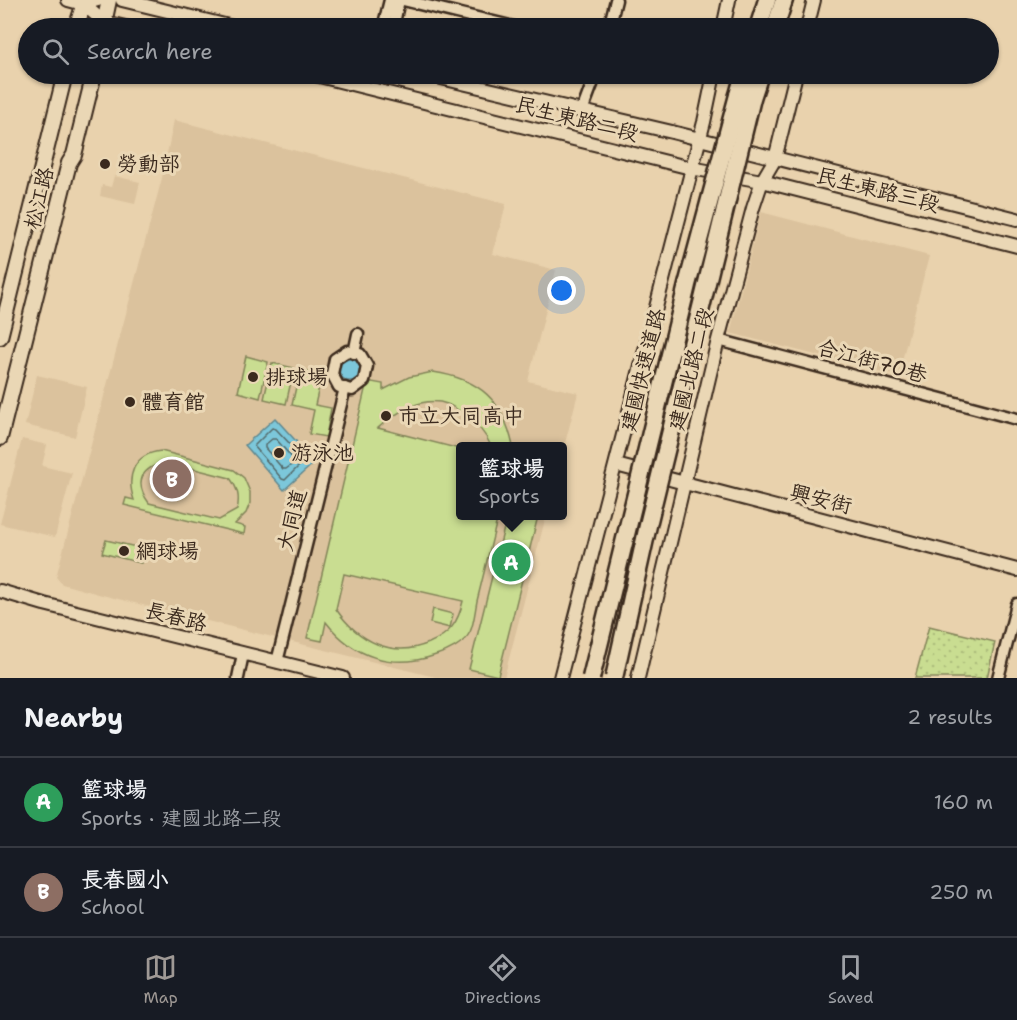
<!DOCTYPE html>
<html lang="en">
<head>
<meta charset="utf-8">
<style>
  :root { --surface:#171b24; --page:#242831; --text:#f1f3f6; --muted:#9ea1a6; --line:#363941; --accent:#9f9995 }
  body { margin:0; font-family:"Shantell Sans","LXGW WenKai TC",sans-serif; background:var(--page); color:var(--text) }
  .you { position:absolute; left:562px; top:291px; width:21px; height:21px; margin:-15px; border:4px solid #fff; border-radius:50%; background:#1a73e8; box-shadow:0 0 0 9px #1a73e833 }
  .badge { display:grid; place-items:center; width:39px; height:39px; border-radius:50%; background:var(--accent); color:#fff; font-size:20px; font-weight:700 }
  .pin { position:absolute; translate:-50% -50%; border:3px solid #fff; box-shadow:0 2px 6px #0006 }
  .popup { position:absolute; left:456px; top:442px; width:111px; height:78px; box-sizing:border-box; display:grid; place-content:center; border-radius:6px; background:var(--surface); filter:drop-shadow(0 2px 4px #0005); font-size:20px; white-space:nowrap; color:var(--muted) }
  .popup b { font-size:22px; color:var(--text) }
  .popup::after { content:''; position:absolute; left:50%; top:100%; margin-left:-12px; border:12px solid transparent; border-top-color:var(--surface) }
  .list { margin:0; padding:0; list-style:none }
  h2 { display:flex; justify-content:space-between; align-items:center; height:78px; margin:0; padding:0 24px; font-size:26px }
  h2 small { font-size:20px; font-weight:400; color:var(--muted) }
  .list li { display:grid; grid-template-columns:39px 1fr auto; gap:18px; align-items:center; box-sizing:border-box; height:90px; padding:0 24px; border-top:2px solid var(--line) }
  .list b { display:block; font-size:22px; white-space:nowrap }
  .list p { margin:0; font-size:20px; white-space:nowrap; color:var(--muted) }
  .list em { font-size:20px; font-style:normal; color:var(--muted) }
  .icon { flex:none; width:33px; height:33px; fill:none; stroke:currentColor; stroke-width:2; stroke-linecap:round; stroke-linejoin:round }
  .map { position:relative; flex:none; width:1017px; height:678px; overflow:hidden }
  .search { position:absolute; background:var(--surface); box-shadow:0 2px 4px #0004; left:18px; right:18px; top:18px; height:66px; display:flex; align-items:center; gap:15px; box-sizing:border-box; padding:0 21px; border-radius:33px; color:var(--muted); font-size:22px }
  .sheet { height:258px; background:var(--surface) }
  nav { display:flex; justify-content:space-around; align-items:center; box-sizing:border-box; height:84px; border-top:2px solid var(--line); background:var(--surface); font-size:16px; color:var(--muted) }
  nav a { display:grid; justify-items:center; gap:3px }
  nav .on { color:var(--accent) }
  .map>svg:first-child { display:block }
</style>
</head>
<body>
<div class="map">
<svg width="1017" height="678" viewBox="0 0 1017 678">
  <defs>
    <pattern id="park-dots" width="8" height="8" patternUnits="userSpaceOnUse" patternTransform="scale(1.5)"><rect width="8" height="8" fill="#c9dd91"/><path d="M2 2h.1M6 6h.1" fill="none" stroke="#aebe7d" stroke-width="1.8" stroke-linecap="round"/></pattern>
  </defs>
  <rect width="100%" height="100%" fill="#e9d2ad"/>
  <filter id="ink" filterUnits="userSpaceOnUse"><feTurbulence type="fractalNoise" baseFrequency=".0167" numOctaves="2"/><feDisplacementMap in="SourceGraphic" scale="12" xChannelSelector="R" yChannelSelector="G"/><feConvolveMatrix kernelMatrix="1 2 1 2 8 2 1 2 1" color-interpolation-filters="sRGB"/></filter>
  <g filter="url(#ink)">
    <!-- built -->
    <g fill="#dbc29d">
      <path d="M174,120L506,204L493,254L556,270L528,381L578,393L562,455V446H460V516H546L504,678H439L102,595L62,584L56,577L162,178Z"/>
      <path d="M114,176L140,182L135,204L100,196L102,185L111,187Z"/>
      <path d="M761,212L929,256L898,376L730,333Z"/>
      <path d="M37,375L87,387L75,437L25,425Z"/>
      <path d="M22,439L47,445L42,466L72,473L55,537L0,524Z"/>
    </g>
    <!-- grass -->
    <g fill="#c9dd91" stroke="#828458" stroke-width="1.5" fill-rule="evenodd">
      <path d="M246,356L268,362L260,398L238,392Z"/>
      <path d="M272,363L294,368L286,404L264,399Z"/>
      <path d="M300,369L322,374L315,405L331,408L326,437L309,434L314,410L292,405Z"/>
      <path d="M433,372C480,379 503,400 513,446H491C485,432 476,423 464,414C459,411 453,406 447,404C423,395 395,413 378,428L460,449V516H498C491,544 484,572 477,601C475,611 474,624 470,632C464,644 447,652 436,655C393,670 354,658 326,622L322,641L307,638L367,381L383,384V390L409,377ZM344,574L463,601C458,623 450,634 429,643C392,659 358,641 336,609Z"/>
      <path d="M161,451L234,470L244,478L250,492V503L246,513L235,524L245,527L244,534L124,505L126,498L134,500C126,477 133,454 161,451ZM167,462L230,478C238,489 240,497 237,510L219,520L149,503C133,481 142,467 167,462Z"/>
      <path d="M507,516H538L498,676L469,669Z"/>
      <path d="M106,540L145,549L141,563L102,553Z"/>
      <path d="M433,609L453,614L450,628L430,623Z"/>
    </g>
    <!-- park -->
    <path fill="url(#park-dots)" stroke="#828458" stroke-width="1.5" d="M929,626L995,642L987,678H915Z"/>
    <!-- water -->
    <g fill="#7bc7da" stroke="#61888f" stroke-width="1.5">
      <circle cx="350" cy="370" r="11"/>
      <path d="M275,418L315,462L284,490L245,445Z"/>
    </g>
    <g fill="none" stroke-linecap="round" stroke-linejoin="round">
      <!-- shore -->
      <g stroke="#556969" stroke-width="1.5">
        <path d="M272,428L276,429L305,460L285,480L282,479L254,446Z"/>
        <path d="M272,439H276L294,460V463L286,469H283L265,448V445Z"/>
      </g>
      <!-- minor casing -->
      <g stroke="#3b2a1e" stroke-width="15">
        <g id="minor">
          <path d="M403,0L518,28"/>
          <path d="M383,28L390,0"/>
          <path d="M393,28L399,0"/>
          <path d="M609,28L616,0"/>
          <path d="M582,111L596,74"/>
          <path d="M718,340L1017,419"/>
          <path d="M347,351L360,354L367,366L364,381L352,390L339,387L332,374L335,359Z"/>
          <path d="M354,353L358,334"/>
          <path d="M277,662L345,388"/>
          <path d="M238,678L243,654"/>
          <path d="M998,678L1017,604"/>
        </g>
      </g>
      <!-- tertiary casing -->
      <g stroke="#3b2a1e" stroke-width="16">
        <g id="tertiary">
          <path d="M68,0L83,4L104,22L130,28"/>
          <path d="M122,0L237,28"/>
          <path d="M83,4L98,0"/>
          <path d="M723,28L729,0"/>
          <path d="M807,28L814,0"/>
          <path d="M311,74L691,168L762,181L1017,246"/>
          <path d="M424,74L672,132L1017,219"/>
          <path d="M616,465L1017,570"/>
          <path d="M0,591L44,604L343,678"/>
          <path d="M560,678L704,122L714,74"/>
          <path d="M638,678L718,340L753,208L762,181L775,159L796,74"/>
        </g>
      </g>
      <!-- secondary casing -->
      <g stroke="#3b2a1e" stroke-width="18">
        <g id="secondary">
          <path d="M76,28L85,0"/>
          <path d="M103,28L109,0"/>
          <path d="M0,337L65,74"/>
          <path d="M0,438L69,163L74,155L94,74"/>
        </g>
      </g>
      <!-- trunk casing -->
      <g stroke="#3b2a1e" stroke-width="21">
        <g id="trunk">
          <path d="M758,28L767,0"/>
          <path d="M775,28L784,0"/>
          <path d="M738,95L744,74"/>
          <path d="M752,98L760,74"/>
        </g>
      </g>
      <!-- minor -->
      <use href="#minor" stroke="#ead7b5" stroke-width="10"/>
      <!-- tertiary -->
      <use href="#tertiary" stroke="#ead7b5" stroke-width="12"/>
      <!-- secondary -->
      <use href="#secondary" stroke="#ead7b5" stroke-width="14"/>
      <!-- trunk -->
      <use href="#trunk" stroke="#ead7b5" stroke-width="16"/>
      <!-- trunk-bridge casing -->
      <g stroke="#3b2a1e" stroke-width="21" stroke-linecap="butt">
        <g id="trunk-bridge">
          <path d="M591,678L687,285L738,95"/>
          <path d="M614,678L649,521L752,98"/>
        </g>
      </g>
      <!-- trunk-bridge -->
      <use href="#trunk-bridge" stroke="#ead7b5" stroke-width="16"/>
    </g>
  </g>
  <!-- markers -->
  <g fill="#3b2a1e" stroke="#ead7b5" stroke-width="2">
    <circle cx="105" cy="164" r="6"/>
    <circle cx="253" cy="377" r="6"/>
    <circle cx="130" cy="402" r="6"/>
    <circle cx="386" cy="416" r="6"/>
    <circle cx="279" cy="453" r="6"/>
    <circle cx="124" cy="551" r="6"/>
  </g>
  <g text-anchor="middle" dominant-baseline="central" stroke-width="6" stroke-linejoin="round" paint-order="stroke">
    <!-- street labels -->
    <g font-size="21" fill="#3b2a1e" stroke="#ead7b5">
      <text transform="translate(577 119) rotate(14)">民生東路二段</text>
      <text transform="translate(878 190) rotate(14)">民生東路三段</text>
      <text transform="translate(39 198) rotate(-76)">松江路</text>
      <text transform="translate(872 361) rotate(15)">合江街70巷</text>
      <text transform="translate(691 369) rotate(-76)">建國北路二段</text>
      <text transform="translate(643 370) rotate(-76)">建國快速道路</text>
      <text transform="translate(821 499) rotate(14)">興安街</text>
      <text transform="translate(292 520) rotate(-76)">大同道</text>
      <text transform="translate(176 617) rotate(14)">長春路</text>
    </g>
    <!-- poi labels -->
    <g font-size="21" fill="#3b2a1e" stroke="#ead7b5" text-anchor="start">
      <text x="117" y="164">勞動部</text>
      <text x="265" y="377">排球場</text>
      <text x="142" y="402">體育館</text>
      <text x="398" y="416">市立大同高中</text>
      <text x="291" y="453">游泳池</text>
      <text x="136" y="551">網球場</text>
    </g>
  </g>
</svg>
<div class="you"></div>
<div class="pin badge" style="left:511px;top:562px;background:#2e9e5b">A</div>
<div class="popup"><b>籃球場</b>Sports</div>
<div class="pin badge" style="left:172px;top:479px;background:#8d6e63">B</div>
<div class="search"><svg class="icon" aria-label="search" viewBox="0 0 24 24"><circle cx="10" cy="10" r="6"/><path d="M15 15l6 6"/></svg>Search here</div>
</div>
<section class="sheet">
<h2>Nearby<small>2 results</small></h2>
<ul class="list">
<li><span class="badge" style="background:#2e9e5b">A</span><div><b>籃球場</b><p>Sports · 建國北路二段</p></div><em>160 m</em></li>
<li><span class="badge" style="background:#8d6e63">B</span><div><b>長春國小</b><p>School</p></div><em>250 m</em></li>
</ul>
</section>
<nav>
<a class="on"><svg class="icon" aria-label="map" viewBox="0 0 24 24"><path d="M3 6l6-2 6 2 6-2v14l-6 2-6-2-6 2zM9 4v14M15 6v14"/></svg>Map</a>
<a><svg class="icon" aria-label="directions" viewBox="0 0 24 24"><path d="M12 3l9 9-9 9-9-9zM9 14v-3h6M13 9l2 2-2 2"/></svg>Directions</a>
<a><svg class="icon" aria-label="saved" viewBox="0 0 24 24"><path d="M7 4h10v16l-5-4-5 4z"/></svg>Saved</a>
</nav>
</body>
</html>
